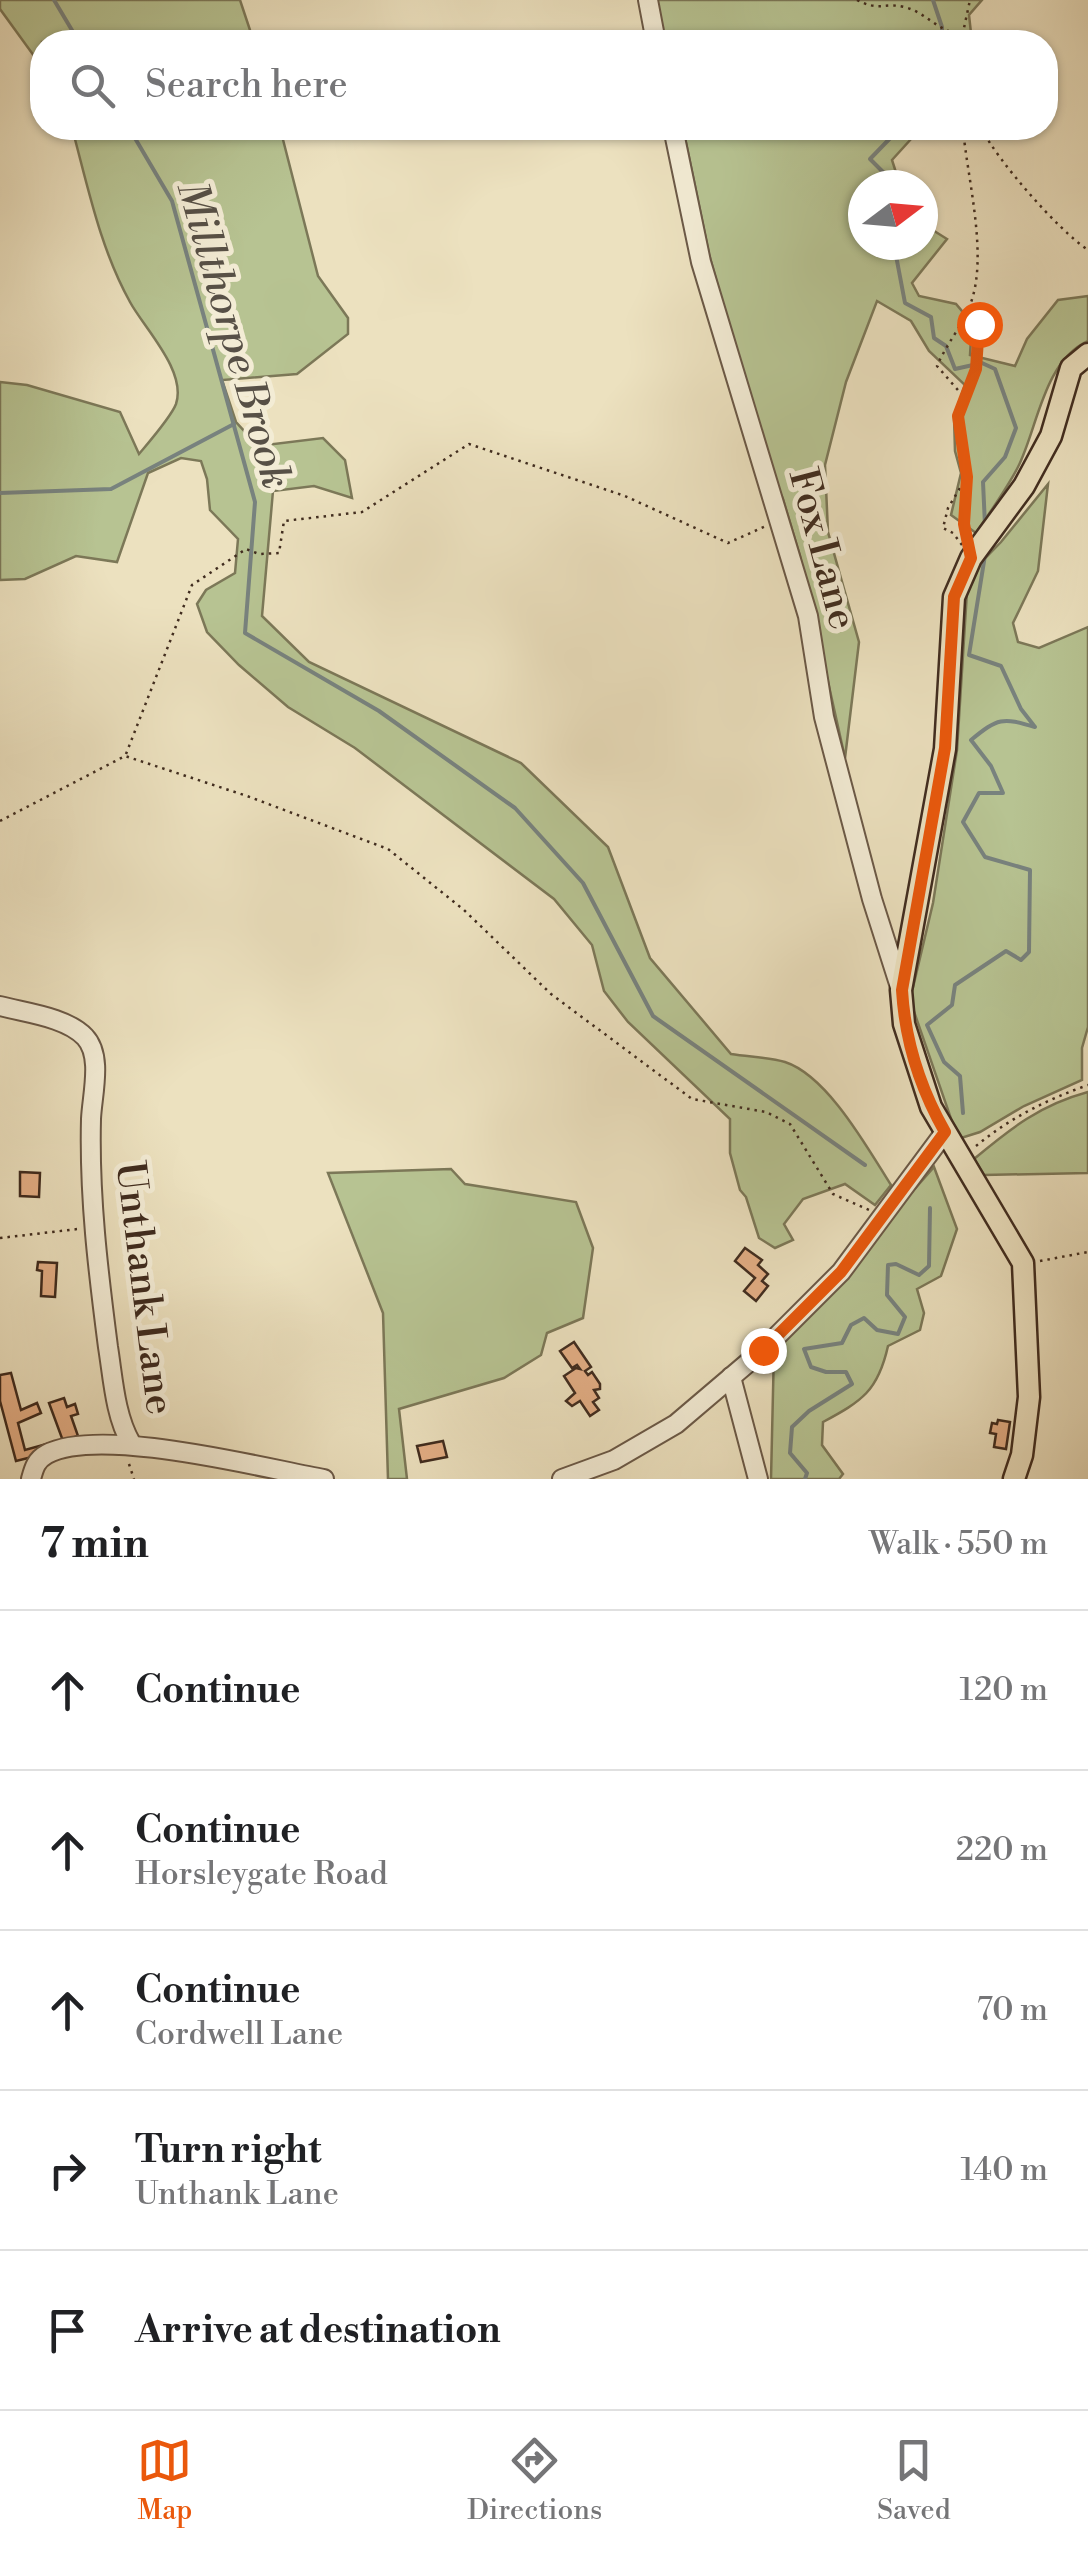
<!DOCTYPE html>
<html lang="en">
<head>
<meta charset="utf-8">
<style>
  :root { --surface:#fff; --page:#f2f2f2; --text:#202124; --muted:#757577; --line:#e0e0e0; --accent:#ea580c }
  body { margin:0; font-family:"Libre Bodoni",serif; background:var(--page); color:var(--text) }
  .compass { position:absolute; left:848px; top:170px; width:90px; height:90px; border-radius:50%; background:var(--surface); box-shadow:0 2px 8px #0004; rotate:74deg }
  .stop { position:absolute; width:30px; height:30px; margin:-22px; border:8px solid #ea580c; border-radius:50%; background:#fff }
  .stop.end { background:#ea580c; border-color:#fff; box-shadow:0 2px 10px #0008 }
  .list { margin:0; padding:0; list-style:none }
  h2 { display:flex; justify-content:space-between; align-items:center; height:130px; margin:0; padding:0 40px; font-size:42px }
  h2 small { font-size:32px; font-weight:400; color:var(--muted) }
  .list li { display:grid; grid-template-columns:65px 1fr auto; gap:30px; align-items:center; box-sizing:border-box; height:160px; padding:0 40px; border-top:2px solid var(--line) }
  .list b { display:block; font-size:38px; white-space:nowrap }
  .list p { margin:0; font-size:32px; white-space:nowrap; color:var(--muted) }
  .list em { font-size:32px; font-style:normal; color:var(--muted) }
  .icon { flex:none; width:55px; height:55px; fill:none; stroke:currentColor; stroke-width:2; stroke-linecap:round; stroke-linejoin:round }
  .map { position:relative; flex:none; width:1088px; height:1479px; overflow:hidden }
  .search { position:absolute; background:var(--surface); box-shadow:0 2px 8px #0004; left:30px; right:30px; top:30px; height:110px; display:flex; align-items:center; gap:25px; box-sizing:border-box; padding:0 35px; border-radius:40px; color:var(--muted); font-size:38px }
  .sheet { height:930px; background:var(--surface) }
  nav { display:flex; justify-content:space-around; align-items:center; box-sizing:border-box; height:140px; border-top:2px solid var(--line); background:var(--surface); font-size:28px; color:var(--muted) }
  nav a { display:grid; justify-items:center; gap:5px }
  nav .on { color:var(--accent) }
  .map>svg:first-child { display:block }
</style>
</head>
<body>
<div class="map">
<svg width="1088" height="1479" viewBox="0 0 1088 1479">
  <rect width="100%" height="100%" fill="#ece1bf"/>
  <filter id="stains"><feTurbulence type="fractalNoise" baseFrequency=".002" numOctaves="4"/><feColorMatrix values="0 0 0 0 .2 0 0 0 0 .09 0 0 0 0 .02 0 0 0 .5 -.17"/></filter>
  <radialGradient id="worn" r=".72"><stop offset=".6" stop-color="#630" stop-opacity="0"/><stop offset="1" stop-color="#630" stop-opacity=".3"/></radialGradient>
  <!-- green -->
  <g fill="#b7c392" stroke="#7c7858" stroke-width="2.5">
    <path d="M0,0H240L254,42H42V67L0,9Z"/>
    <path d="M656,0H982L969,15L972,42H665Z"/>
    <path d="M72,128H280L318,276L348,318V334L297,374L222,380L236,422L258,446L323,438L345,460L352,498L314,486L273,491L262,616L309,662L521,763L608,847L650,958L731,1054C749,1057 769,1057 785,1062C828,1076 868,1149 891,1185L875,1205L845,1184L803,1199L784,1224L793,1240L775,1248L759,1238L746,1197L740,1190L730,1153V1119L628,1022L604,991L592,945L554,899L355,748L288,707L239,665L207,632L197,604L206,590L235,573L238,539L210,510L207,479L201,461L181,458L148,473L117,562L76,556L25,579L0,580V382L27,385L120,412L139,454C149,442 171,417 176,404C187,371 144,328 130,302C100,248 88,187 72,128Z"/>
    <path d="M683,128H921L892,160L900,185H863V245H923V224L947,239L912,283L919,296L956,304L972,323L970,355L1015,366L1027,339L1058,300L1088,296V341C1043,362 1038,427 1018,467C1006,490 990,512 976,533L951,515L961,473L955,451L954,417L965,385L929,351L911,321L877,301L846,382L825,465L828,532L859,642L845,758L800,556L783,499L767,464L709,254Z"/>
    <path d="M1048,484L1038,571L1013,623L1018,642L1039,648L1088,627V1027L1082,1048V1080L1024,1106L980,1132L958,1139L910,1000L933,903L957,750L968,576L1001,542Z"/>
    <path d="M1088,1092V1173L984,1175L974,1159C1011,1128 1040,1105 1088,1092Z"/>
    <path d="M934,1167L957,1229L941,1276L917,1289L924,1313L920,1330L888,1346C878,1391 862,1401 823,1422L822,1445L843,1474L839,1479H771L774,1349Z"/>
    <path d="M451,1169L465,1184L576,1202L593,1248L583,1318L547,1333L541,1355L504,1378L399,1409L407,1479H388L383,1313L328,1173Z"/>
  </g>
  <g fill="none" stroke-linecap="round" stroke-linejoin="round">
    <!-- stream -->
    <g stroke="#78827e" stroke-width="4">
      <path d="M54,0L79,42"/>
      <path d="M933,0L942,27V42"/>
      <path d="M129,128L172,201L255,502L245,633L379,711L515,808L583,883L653,1016L865,1165"/>
      <path d="M885,185L883,172L870,159L900,128"/>
      <path d="M894,245L905,303L931,317L934,338L946,346L955,369L982,363L995,369L1016,428L1005,457L983,482L985,525"/>
      <path d="M0,493L111,489L234,424"/>
      <path d="M963,1113L960,1076L944,1062L927,1025L952,1005L955,985L1006,951L1021,960L1029,952L1030,870L985,857L963,822L979,793H1003L991,766L971,740C998,718 1002,717 1035,727L1021,709L1001,666L969,655L986,549"/>
      <path d="M805,1479L807,1473L790,1453L792,1427L809,1411L852,1384L846,1372H826L811,1367L804,1349L842,1343L851,1325L864,1318L877,1330L898,1334L905,1317L887,1295L888,1265L896,1264L919,1275L929,1266L930,1208"/>
    </g>
  </g>
  <!-- building -->
  <g fill="#e4af86" stroke="#402c1f" stroke-width="2.5">
    <path d="M20,1172L40,1173L39,1197L20,1196Z"/>
    <path d="M745,1248L762,1260L758,1265L768,1274L762,1281L768,1286L756,1301L744,1291L755,1278L735,1261Z"/>
    <path d="M38,1262L57,1263L55,1297L41,1296L42,1271L37,1270Z"/>
    <path d="M574,1342L591,1367L585,1371L588,1375L592,1372L600,1384V1389L594,1390L599,1398L593,1402L599,1410L590,1416L580,1401L572,1406L566,1401L575,1393L564,1376L576,1368L580,1369L577,1365L572,1368L560,1351Z"/>
    <path d="M11,1373L21,1410L37,1403L41,1413L18,1423L25,1450L50,1443L52,1452L16,1461L0,1401V1375Z"/>
    <path d="M64,1398L67,1407L75,1404L78,1414L71,1416L78,1436L63,1441L49,1403Z"/>
    <path d="M998,1420L1010,1422L1006,1449L994,1447L996,1434L990,1433L992,1423L997,1424Z"/>
    <path d="M443,1441L447,1457L421,1462L417,1446Z"/>
  </g>
  <g fill="none" stroke-linecap="round" stroke-linejoin="round">
    <!-- minor casing -->
    <g stroke="#6b5947" stroke-width="22">
      <g id="minor">
        <path d="M648,0L656,42"/>
        <path d="M673,128L701,262L808,616L824,717L872,899L901,990"/>
        <path d="M0,1006C26,1013 66,1017 85,1037C103,1056 92,1095 91,1119C89,1196 98,1270 108,1347C113,1378 115,1416 131,1443"/>
        <path d="M731,1377L758,1479"/>
        <path d="M31,1479C34,1468 36,1460 47,1454C101,1426 262,1468 324,1479"/>
        <path d="M562,1479L614,1460L676,1424L763,1350L841,1272L945,1132"/>
      </g>
    </g>
    <!-- major casing -->
    <g stroke="#402c1f" stroke-width="25">
      <path id="major" d="M1014,1479L1022,1455L1029,1397L1023,1263L931,1107L904,1024L901,990L945,749L954,597L971,558L1024,486L1051,436L1071,368L1088,354"/>
    </g>
    <!-- path -->
    <g stroke="#402c1f" stroke-width="2.5" stroke-dasharray="2.5 5" stroke-linecap="butt">
      <path d="M857,0C880,12 884,2 904,7C926,12 938,32 961,34"/>
      <path d="M961,42L970,0"/>
      <path d="M963,128C967,178 989,257 970,305C962,326 946,345 937,366L964,397"/>
      <path d="M981,128C998,161 1057,229 1088,250"/>
      <path d="M966,537C962,516 968,495 967,474C965,454 956,431 960,412C969,369 990,353 971,306"/>
      <path d="M962,545L953,533L943,528L948,508L966,478"/>
      <path d="M126,754L192,585L246,549L259,554L279,553L284,521L362,512L469,444L625,496L728,543L766,526"/>
      <path d="M0,821L125,756L247,796L388,849L464,910L551,994L692,1099L766,1112L790,1124L833,1194L869,1210"/>
      <path d="M976,1146C1010,1118 1046,1100 1088,1085"/>
      <path d="M0,1238L78,1229"/>
      <path d="M1040,1261L1088,1252"/>
      <path d="M129,1464L134,1479"/>
    </g>
    <!-- minor -->
    <use href="#minor" stroke="#f3ecd5" stroke-width="18"/>
    <!-- major -->
    <use href="#major" stroke="#ece1bf" stroke-width="20"/>
  </g>
  <g fill="none" stroke-linecap="round" stroke-linejoin="round">
    <!-- route -->
    <path stroke="#ea580c" stroke-width="12" d="M763,1350L841,1272L945,1132C920,1088 905,1041 902,990L945,748L954,597L971,558L964,524L967,477L958,416L976,369L979,324"/>
  </g>
  <g text-anchor="middle" dominant-baseline="central" stroke-width="10" stroke-linejoin="round" paint-order="stroke">
    <!-- street labels -->
    <g font-size="40" fill="#402c1f" stroke="#f3ecd5">
      <text transform="translate(822 549) rotate(75)">Fox Lane</text>
      <text transform="translate(144 1288) rotate(83)">Unthank Lane</text>
    </g>
    <!-- water labels -->
    <g font-size="42" font-style="italic" fill="#575046" stroke="#f3ecd5">
      <text transform="translate(233 335) rotate(74)">Millthorpe Brook</text>
    </g>
  </g>
  <rect width="100%" height="100%" filter="url(#stains)"/>
  <rect width="100%" height="100%" fill="url(#worn)"/>
</svg>
<svg class="compass" viewBox="-18 -18 36 36"><path d="M0-13l5 13h-10z" fill="#e53935"/><path d="M0 13l5-13h-10z" fill="#757577"/></svg>
<div class="stop" style="left:979px;top:324px"></div>
<div class="stop end" style="left:763px;top:1350px"></div>
<div class="search"><svg class="icon" aria-label="search" viewBox="0 0 24 24"><circle cx="10" cy="10" r="6"/><path d="M15 15l6 6"/></svg>Search here</div>
</div>
<section class="sheet">
<h2>7 min<small>Walk · 550 m</small></h2>
<ul class="list">
<li><svg class="icon" aria-label="ahead" viewBox="0 0 24 24"><path d="M12 20V5M6 11l6-6 6 6"/></svg><div><b>Continue</b></div><em>120 m</em></li>
<li><svg class="icon" aria-label="ahead" viewBox="0 0 24 24"><path d="M12 20V5M6 11l6-6 6 6"/></svg><div><b>Continue</b><p>Horsleygate Road</p></div><em>220 m</em></li>
<li><svg class="icon" aria-label="ahead" viewBox="0 0 24 24"><path d="M12 20V5M6 11l6-6 6 6"/></svg><div><b>Continue</b><p>Cordwell Lane</p></div><em>70 m</em></li>
<li><svg class="icon" aria-label="right" viewBox="0 0 24 24"><path d="M7 20v-9h11M14 6l5 5-5 5"/></svg><div><b>Turn right</b><p>Unthank Lane</p></div><em>140 m</em></li>
<li><svg class="icon" aria-label="arrive" viewBox="0 0 24 24"><path d="M6 21V4h12l-3 4 3 4H6"/></svg><div><b>Arrive at destination</b></div></li>
</ul>
</section>
<nav>
<a class="on"><svg class="icon" aria-label="map" viewBox="0 0 24 24"><path d="M3 6l6-2 6 2 6-2v14l-6 2-6-2-6 2zM9 4v14M15 6v14"/></svg>Map</a>
<a><svg class="icon" aria-label="directions" viewBox="0 0 24 24"><path d="M12 3l9 9-9 9-9-9zM9 14v-3h6M13 9l2 2-2 2"/></svg>Directions</a>
<a><svg class="icon" aria-label="saved" viewBox="0 0 24 24"><path d="M7 4h10v16l-5-4-5 4z"/></svg>Saved</a>
</nav>
</body>
</html>
